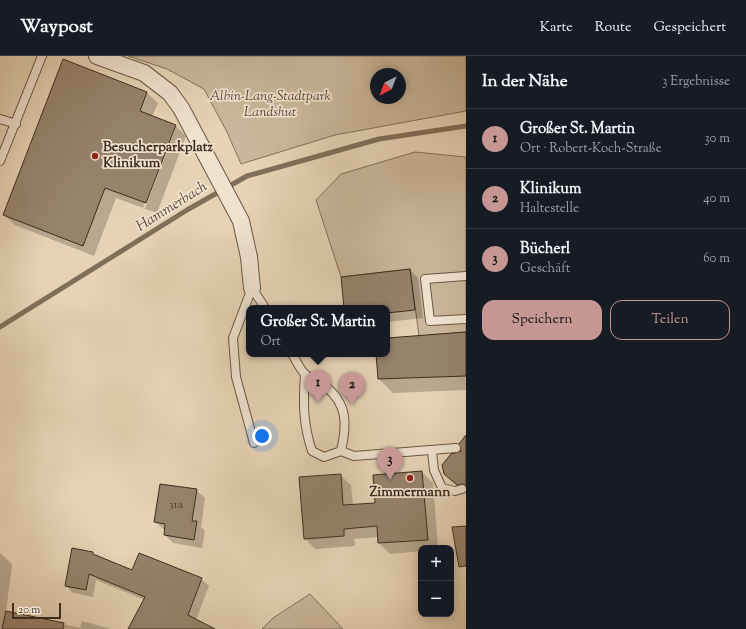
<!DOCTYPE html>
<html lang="de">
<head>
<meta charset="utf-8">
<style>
  :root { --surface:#171b24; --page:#20242c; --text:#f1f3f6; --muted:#9ea1a6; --line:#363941; --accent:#c59692 }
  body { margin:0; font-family:"Sorts Mill Goudy",serif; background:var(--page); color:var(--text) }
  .controls { position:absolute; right:12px; bottom:12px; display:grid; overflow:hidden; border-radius:8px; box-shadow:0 2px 10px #0003 }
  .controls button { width:36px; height:36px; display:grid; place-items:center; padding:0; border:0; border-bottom:1px solid var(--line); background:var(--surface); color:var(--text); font:20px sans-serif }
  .compass { position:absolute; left:370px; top:12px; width:36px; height:36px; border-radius:50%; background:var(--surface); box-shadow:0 2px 10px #0003; rotate:222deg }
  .scale { position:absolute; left:12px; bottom:10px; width:49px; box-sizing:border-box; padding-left:4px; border:2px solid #3f2d1d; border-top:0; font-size:11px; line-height:14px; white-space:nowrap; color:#3f2d1d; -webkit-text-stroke:3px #efe2cf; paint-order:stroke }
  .you { position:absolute; left:262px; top:380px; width:14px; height:14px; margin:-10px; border:3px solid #fff; border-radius:50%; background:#1a73e8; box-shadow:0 0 0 6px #1a73e833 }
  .badge { display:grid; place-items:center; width:26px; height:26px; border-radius:50%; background:var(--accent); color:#111; font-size:13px; font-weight:700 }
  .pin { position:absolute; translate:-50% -33px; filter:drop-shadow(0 1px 2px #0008) }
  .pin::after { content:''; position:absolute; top:21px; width:14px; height:12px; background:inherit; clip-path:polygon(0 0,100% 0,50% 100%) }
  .popup { position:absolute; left:246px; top:249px; width:144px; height:52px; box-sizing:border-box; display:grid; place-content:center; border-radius:8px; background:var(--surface); filter:drop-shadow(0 1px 3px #0005); font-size:13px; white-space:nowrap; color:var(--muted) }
  .popup b { font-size:15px; color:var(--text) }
  .popup::after { content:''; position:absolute; left:50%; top:100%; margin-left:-8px; border:8px solid transparent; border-top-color:var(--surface) }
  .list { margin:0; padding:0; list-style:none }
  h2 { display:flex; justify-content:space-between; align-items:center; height:52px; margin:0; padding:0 16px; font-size:17px }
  h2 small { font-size:13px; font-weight:400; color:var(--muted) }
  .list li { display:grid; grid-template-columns:26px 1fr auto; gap:12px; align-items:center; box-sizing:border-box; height:60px; padding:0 16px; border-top:1px solid var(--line) }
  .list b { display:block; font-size:15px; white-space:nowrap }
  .list p { margin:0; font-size:13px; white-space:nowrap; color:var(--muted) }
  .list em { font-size:13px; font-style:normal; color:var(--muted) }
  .actions { display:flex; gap:8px; padding:12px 16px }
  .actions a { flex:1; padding:9px 0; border:1px solid var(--accent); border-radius:12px; text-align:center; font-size:14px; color:var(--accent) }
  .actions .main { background:var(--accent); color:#111 }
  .map { position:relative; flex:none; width:466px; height:573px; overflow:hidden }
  header { display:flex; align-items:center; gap:24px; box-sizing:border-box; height:56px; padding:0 20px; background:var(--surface); border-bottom:1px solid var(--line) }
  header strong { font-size:19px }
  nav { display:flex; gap:22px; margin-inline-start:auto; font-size:14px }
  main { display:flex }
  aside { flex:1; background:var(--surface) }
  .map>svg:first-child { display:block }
</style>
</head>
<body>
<header>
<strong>Waypost</strong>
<nav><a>Karte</a><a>Route</a><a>Gespeichert</a></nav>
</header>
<main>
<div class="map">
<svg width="466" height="573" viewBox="0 0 466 573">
  <rect width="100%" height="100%" fill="#e6d3b5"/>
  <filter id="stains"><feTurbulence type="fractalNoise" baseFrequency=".005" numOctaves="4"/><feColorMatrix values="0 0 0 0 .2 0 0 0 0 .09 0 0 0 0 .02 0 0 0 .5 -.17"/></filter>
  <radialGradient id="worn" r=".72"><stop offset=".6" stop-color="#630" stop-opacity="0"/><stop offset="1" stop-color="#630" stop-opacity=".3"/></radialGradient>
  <!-- green -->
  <g fill="#cab79b" stroke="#84725c" fill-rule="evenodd">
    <path d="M128,0H466V55L335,79L241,108L227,76L204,33L167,13ZM376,18H400V42H376Z"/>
    <path d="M415,96L466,101V276L419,280L410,213L341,221L316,144L341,118Z"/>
    <path d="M310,538L343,573H262L273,562Z"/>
  </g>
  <!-- shadow -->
  <g fill="#0003" fill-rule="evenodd">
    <path d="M63,4L147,37L158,47L152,61L175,69L186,80L157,157L116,142L94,200L15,169L4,159ZM173,74H175L145,152H143Z"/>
    <path d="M410,214L418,222L423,262L387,266V252H345Z"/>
    <path d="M466,277V334L393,337L379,323L377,298H387V283Z"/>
    <path d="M466,394V438L445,418Z"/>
    <path d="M422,416L433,427L438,492H421V495L390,498L379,487V481L354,483L355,490L315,493L305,482L340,419L351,429L353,450L376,448Z"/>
    <path d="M196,434L205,442L201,471L205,475L202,492L173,487L165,479L166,475L155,466Z"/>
    <path d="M0,497L12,508L6,556L80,572L82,565L111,573H0Z"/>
    <path d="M93,497L95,500L133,515L201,523L209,530L196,564L207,573H141L145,544L96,524L93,541L73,537L66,530Z"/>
  </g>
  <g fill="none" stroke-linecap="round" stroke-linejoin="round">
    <!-- stream -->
    <path stroke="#816f59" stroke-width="5" d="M0,271L187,154L247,120L379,83L466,70"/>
  </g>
  <!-- building -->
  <g fill="#96836c" stroke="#3f2d1d">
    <path d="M63,3L147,36L140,55L176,69L146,147L105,132L83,190L3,159Z"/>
    <path d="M410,213L415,254L387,257V252H344L341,221Z"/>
    <path d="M466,276V320L378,323L376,298H387V282Z"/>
    <path d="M466,379V429L463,428L457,429L444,418L442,409L451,398L461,395L459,388Z"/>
    <path d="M422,415L428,484L378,487L377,470L344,473V480L304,483L299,421L341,418L343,449L375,447L373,419Z"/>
    <path d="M160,428L197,433L192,465H197L194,484L164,479L165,468L154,466Z"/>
    <path d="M466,470V510L459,511L452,471Z"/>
    <path d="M72,492L93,496V498L132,514L139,497L202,522L188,559L215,573H128L145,541L89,518L86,534L65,530Z"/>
    <path d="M6,555L64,567L63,573H2Z"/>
  </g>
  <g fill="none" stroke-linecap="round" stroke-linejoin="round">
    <!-- service casing -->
    <g stroke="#695643" stroke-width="10">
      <g id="service">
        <path d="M0,63L16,68"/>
        <path d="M0,105L42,0"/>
        <path d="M466,220L425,223L430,265L466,263"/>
        <path d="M252,232L233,282L236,321L254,387"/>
        <path d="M252,232L265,252"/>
        <path d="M292,298C296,304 300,314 306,319C312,323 319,326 325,330C348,348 347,369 341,395L324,401L312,395C303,368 303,347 305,318"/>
        <path d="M341,395L354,400L456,392"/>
        <path d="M432,395L434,414L442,432L455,435L462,433"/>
      </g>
    </g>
    <!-- minor casing -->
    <g stroke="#695643" stroke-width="18">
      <path id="minor" d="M97,0L144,17L170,37L181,52L241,165L249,201L252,232"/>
    </g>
    <!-- service -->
    <use href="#service" stroke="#efe2cf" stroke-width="8"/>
    <!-- minor -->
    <use href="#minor" stroke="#efe2cf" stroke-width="16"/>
  </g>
  <!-- markers -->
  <g fill="#8f2418" stroke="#efe2cf" stroke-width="1.5">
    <circle cx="95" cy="100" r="4"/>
    <circle cx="410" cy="422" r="4"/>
  </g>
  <g text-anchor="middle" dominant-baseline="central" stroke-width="3.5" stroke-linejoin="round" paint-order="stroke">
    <!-- number labels -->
    <g font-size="12" fill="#554231">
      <text x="176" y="449">31a</text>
    </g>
    <!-- park labels -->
    <g font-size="14" font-style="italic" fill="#5b4936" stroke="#efe2cf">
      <text x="270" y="41">Albin-Lang-Stadtpark<tspan x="270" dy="16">Landshut</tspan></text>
    </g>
    <!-- poi labels -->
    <g font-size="14" font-weight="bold" fill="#3f2d1d" stroke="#efe2cf" text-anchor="start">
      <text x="103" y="92">Besucherparkplatz<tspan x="103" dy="16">Klinikum</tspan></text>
      <text x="410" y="437" text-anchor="middle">Zimmermann</text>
    </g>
    <!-- water labels -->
    <g font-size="15" font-style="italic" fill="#5a4836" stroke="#efe2cf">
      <text transform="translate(172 151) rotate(-32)">Hammerbach</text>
    </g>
  </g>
  <rect width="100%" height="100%" filter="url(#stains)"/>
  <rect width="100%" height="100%" fill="url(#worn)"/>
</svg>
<div class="controls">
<button>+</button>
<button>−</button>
</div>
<svg class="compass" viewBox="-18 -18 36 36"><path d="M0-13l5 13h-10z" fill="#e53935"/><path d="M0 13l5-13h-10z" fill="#9ea1a6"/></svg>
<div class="scale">20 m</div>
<div class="you"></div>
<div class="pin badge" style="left:318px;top:347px">1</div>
<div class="popup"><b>Großer St. Martin</b>Ort</div>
<div class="pin badge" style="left:352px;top:349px">2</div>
<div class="pin badge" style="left:390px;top:424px">3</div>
</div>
<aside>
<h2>In der Nähe<small>3 Ergebnisse</small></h2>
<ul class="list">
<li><span class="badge">1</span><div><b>Großer St. Martin</b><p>Ort · Robert-Koch-Straße</p></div><em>30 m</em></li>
<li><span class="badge">2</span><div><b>Klinikum</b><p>Haltestelle</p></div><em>40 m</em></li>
<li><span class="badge">3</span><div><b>Bücherl</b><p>Geschäft</p></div><em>60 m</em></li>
</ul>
<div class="actions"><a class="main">Speichern</a><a>Teilen</a></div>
</aside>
</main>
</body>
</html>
